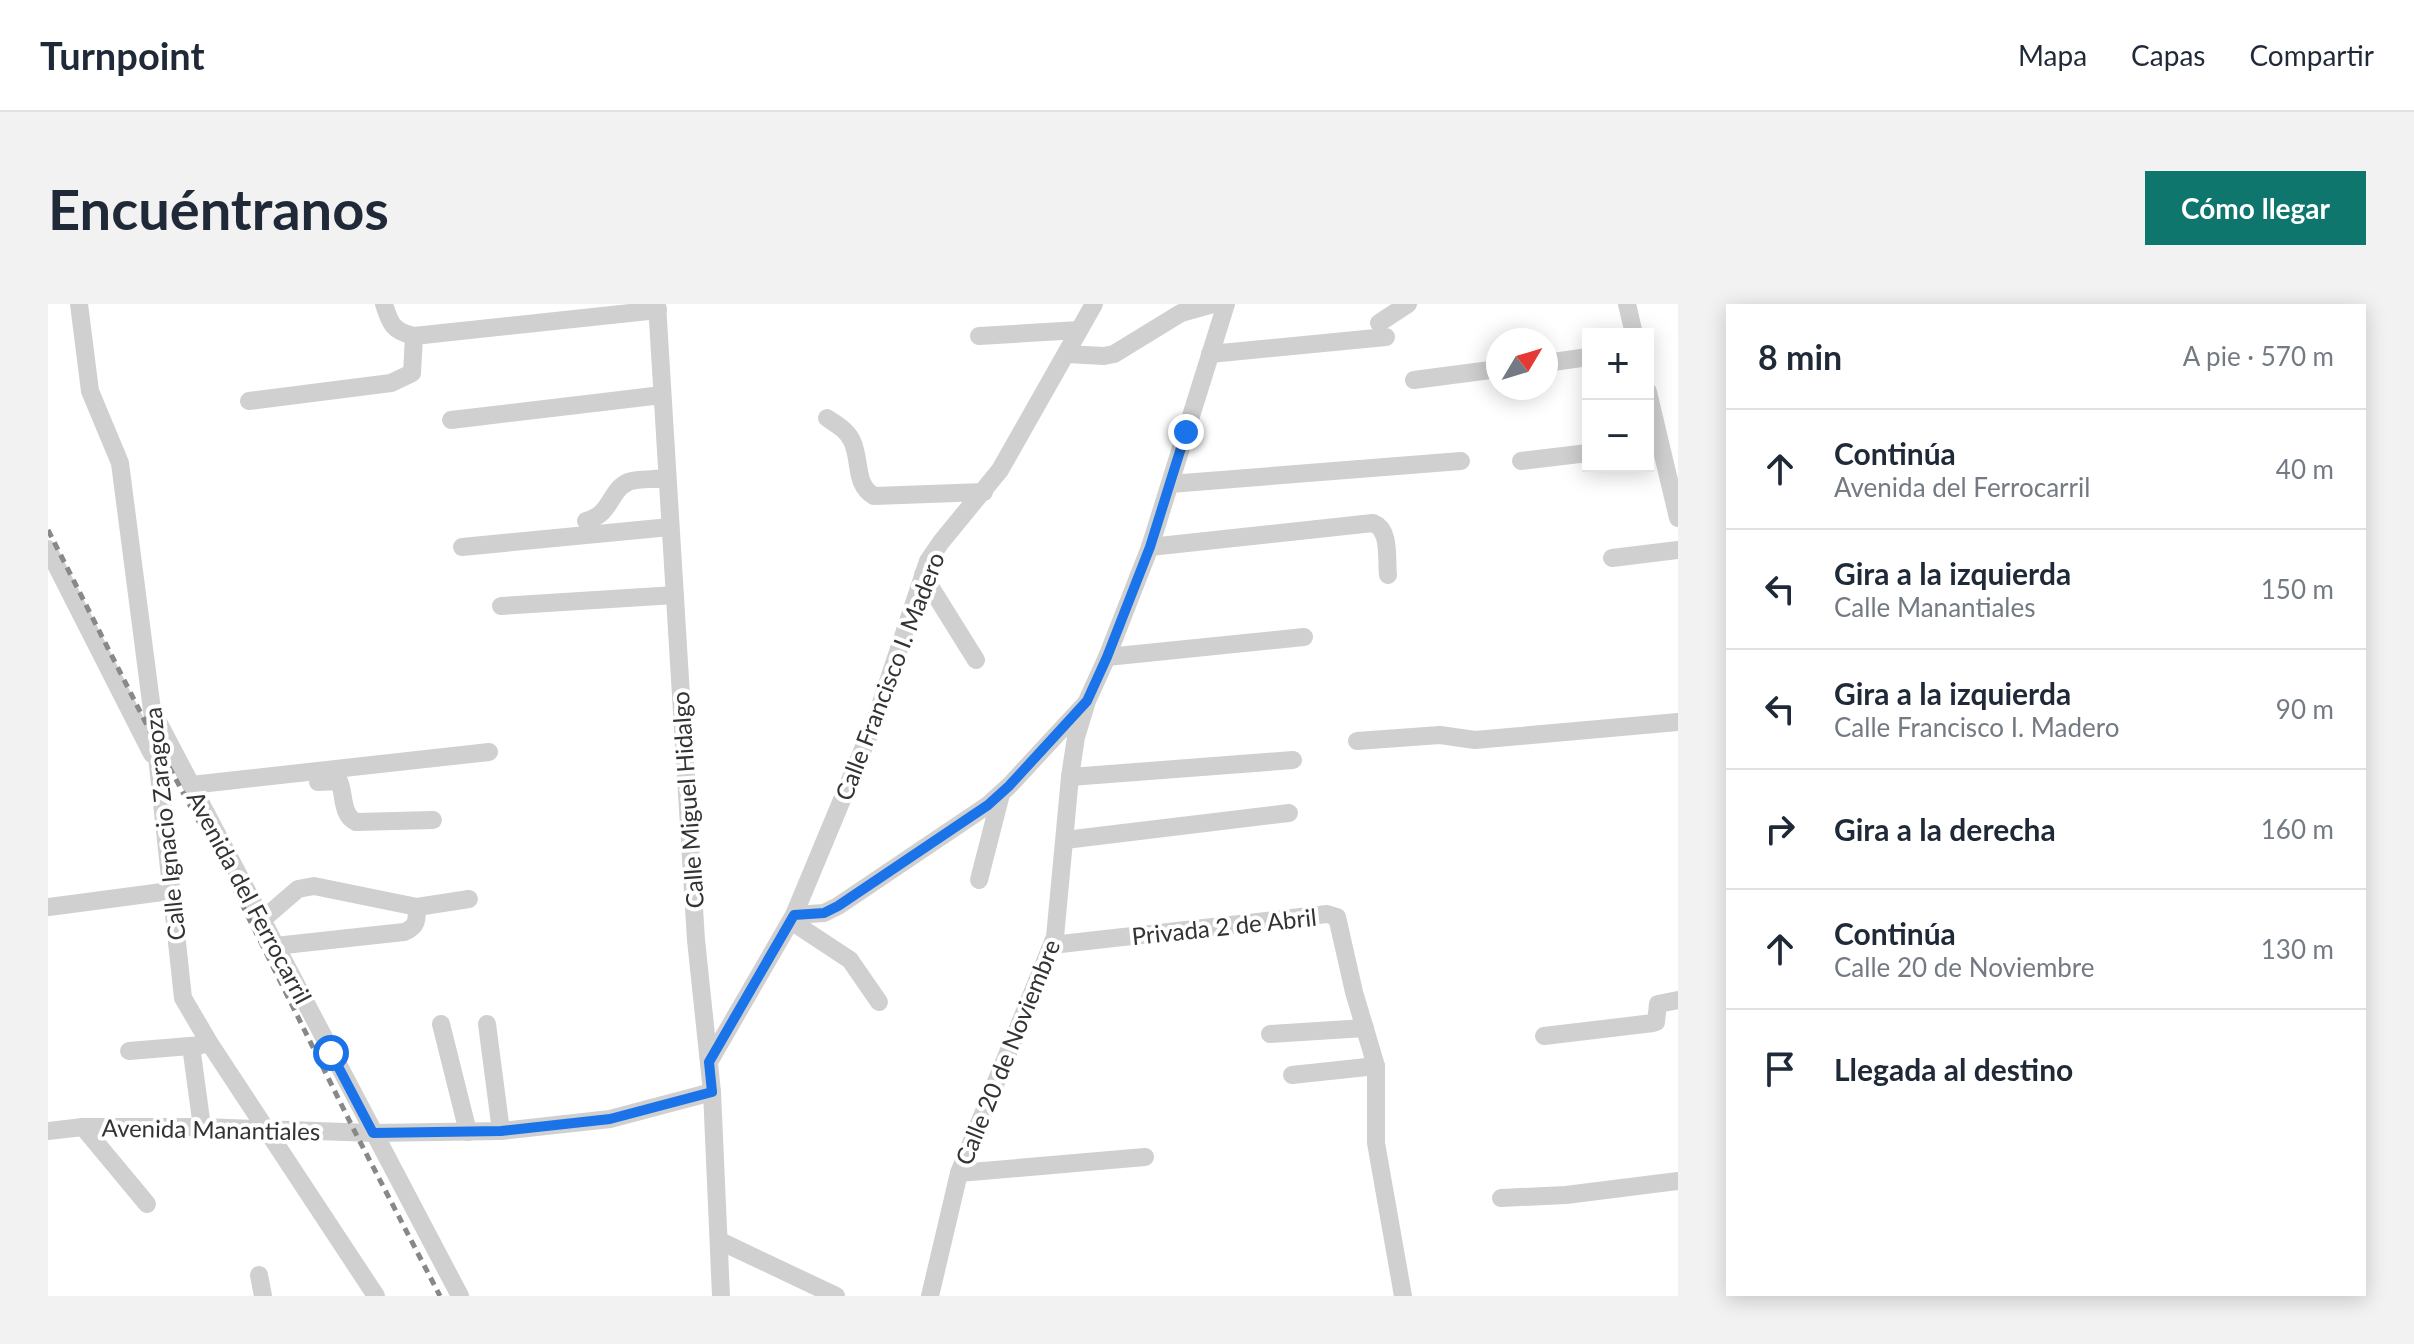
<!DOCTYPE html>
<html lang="es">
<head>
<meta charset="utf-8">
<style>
  :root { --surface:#fff; --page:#f2f2f3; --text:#1f2937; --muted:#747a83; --line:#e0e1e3; --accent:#0f766e }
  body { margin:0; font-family:Lato,sans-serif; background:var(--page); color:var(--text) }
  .controls { position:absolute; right:24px; top:24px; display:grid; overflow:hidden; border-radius:0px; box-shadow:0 4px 20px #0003 }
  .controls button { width:72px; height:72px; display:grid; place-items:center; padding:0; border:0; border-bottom:2px solid var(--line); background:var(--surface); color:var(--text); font:40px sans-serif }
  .compass { position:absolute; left:1438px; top:24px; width:72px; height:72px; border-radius:50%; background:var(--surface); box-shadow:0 4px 20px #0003; rotate:52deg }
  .stop { position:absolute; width:24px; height:24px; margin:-18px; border:6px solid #1a73e8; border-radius:50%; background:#fff }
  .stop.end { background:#1a73e8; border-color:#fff; box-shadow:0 2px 8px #0008 }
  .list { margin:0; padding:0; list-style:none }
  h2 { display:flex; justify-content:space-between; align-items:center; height:104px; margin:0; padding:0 32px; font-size:34px }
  h2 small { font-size:26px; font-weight:400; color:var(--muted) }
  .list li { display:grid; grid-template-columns:52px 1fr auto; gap:24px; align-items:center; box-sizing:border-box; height:120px; padding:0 32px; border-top:2px solid var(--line) }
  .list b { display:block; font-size:30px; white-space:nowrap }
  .list p { margin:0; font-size:26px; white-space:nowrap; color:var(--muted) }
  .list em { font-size:26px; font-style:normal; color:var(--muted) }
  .icon { flex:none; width:44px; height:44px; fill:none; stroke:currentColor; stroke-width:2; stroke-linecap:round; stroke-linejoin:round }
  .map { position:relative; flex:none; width:1630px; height:992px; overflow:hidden; border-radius:0px }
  header { display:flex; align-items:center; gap:48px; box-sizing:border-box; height:112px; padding:0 40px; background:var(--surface); border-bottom:2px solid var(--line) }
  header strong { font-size:38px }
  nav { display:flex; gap:44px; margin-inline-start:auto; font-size:28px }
  .intro { display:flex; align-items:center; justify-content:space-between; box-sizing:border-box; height:192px; padding:0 48px }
  h1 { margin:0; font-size:56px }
  .button { padding:20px 36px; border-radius:0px; background:var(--accent); color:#fff; font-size:28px; font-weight:700 }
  main { display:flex; gap:48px; padding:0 48px }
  aside { flex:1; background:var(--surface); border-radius:0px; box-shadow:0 4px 20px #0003 }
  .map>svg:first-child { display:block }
</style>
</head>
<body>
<header>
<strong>Turnpoint</strong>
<nav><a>Mapa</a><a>Capas</a><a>Compartir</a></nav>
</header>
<div class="intro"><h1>Encuéntranos</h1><a class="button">Cómo llegar</a></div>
<main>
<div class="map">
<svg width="1630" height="992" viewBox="0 0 1630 992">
  <rect width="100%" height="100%" fill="#fff"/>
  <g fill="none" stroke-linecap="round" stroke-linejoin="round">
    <!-- minor -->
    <g stroke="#d0d0d0" stroke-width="18">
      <path d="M31,0L42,87L72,159L104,406L135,694L162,740L328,992"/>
      <path d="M336,0C342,20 345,27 366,32L610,6"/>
      <path d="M609,0L648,636L664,788L673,992"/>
      <path d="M1579,0L1586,30"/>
      <path d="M1331,19L1360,0"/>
      <path d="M931,32L1031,26"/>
      <path d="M1018,50L1056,52L1066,50L1133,9L1165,0"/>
      <path d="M1162,50L1338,33"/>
      <path d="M1498,59L1540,53"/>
      <path d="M1366,76L1450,65"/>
      <path d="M1600,88L1630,214"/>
      <path d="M201,97L343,79L364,69L366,32"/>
      <path d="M779,114C789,121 799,126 804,137C813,155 806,181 826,192L936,188"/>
      <path d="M403,116L614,91"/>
      <path d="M1473,157L1540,149"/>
      <path d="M1122,180L1413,157"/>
      <path d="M538,217C564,210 561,187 580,178C591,174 607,176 619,174"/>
      <path d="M414,243L622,223"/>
      <path d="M1102,243L1325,219C1343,226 1338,254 1340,271"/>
      <path d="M0,245L104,450"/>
      <path d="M1564,254L1630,246"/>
      <path d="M875,271L928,356"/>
      <path d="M453,302L627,291"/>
      <path d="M1059,353L1256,333"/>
      <path d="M108,414L412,992"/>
      <path d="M1309,437L1392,431L1427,436L1630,418"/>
      <path d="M1022,473L1245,456"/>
      <path d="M270,478L291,477C297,491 293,511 308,518L385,516"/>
      <path d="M143,481L441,448"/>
      <path d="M1017,536L1241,509"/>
      <path d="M931,576L953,490"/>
      <path d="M1,603L122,587"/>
      <path d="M369,603L421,595"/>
      <path d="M746,611L776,609L790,602L940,501L961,482L1036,401"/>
      <path d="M214,616L250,585L266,582L369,603C369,617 369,623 356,628L227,642"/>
      <path d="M743,617L802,656L831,698"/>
      <path d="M1004,641L1279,610L1289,613L1306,688L1328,762V839L1355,992"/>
      <path d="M393,720L420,828"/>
      <path d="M439,720L453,827"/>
      <path d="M1222,730L1317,724"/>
      <path d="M1496,732L1605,719L1608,718L1610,700L1630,696"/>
      <path d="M143,742L154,823"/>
      <path d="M81,747L154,741"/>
      <path d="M661,758L746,611L828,414L880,257L893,238L952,166L1046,0"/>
      <path d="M1244,771L1328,762"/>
      <path d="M35,823L99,900"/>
      <path d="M0,827L35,823H154L325,829L453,827L562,815L664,788"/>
      <path d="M911,869L1097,853"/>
      <path d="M1453,894L1518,891L1630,877"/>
      <path d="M672,937L788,992"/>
      <path d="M211,971L215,992"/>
      <path d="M882,992L911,869L1007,633L1022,473L1028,433L1039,397L1059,353L1102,243L1178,0"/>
    </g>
    <!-- rail -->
    <path stroke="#888" stroke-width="5" stroke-dasharray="8 6" stroke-linecap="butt" d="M0,226L106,435L176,564L307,828L392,992"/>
  </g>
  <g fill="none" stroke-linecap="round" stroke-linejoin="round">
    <!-- route -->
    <path stroke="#1a73e8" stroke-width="10" d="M283,749L325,829L453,827L562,815L664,788L661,758L746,611L776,609L790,602L940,501L961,482L1039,397L1059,353L1102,243L1138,128"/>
  </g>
  <g text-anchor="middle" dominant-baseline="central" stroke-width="8" stroke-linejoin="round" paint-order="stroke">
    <!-- street labels -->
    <g font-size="24" fill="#333" stroke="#fff">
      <text transform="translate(841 372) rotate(-69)">Calle Francisco I. Madero</text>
      <text transform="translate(639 496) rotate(-94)">Calle Miguel Hidalgo</text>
      <text transform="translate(116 520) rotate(-96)">Calle Ignacio Zaragoza</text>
      <text transform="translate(202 593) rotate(62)">Avenida del Ferrocarril</text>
      <text transform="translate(1176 622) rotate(-6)">Privada 2 de Abril</text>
      <text transform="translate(959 748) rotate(-68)">Calle 20 de Noviembre</text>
      <text transform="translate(163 825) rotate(1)">Avenida Manantiales</text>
    </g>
  </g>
</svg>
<div class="controls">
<button>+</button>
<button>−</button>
</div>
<svg class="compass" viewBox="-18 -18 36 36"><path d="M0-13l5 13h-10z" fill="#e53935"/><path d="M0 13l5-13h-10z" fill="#747a83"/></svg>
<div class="stop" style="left:283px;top:749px"></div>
<div class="stop end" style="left:1138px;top:128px"></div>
</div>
<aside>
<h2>8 min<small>A pie · 570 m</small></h2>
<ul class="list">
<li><svg class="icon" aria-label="ahead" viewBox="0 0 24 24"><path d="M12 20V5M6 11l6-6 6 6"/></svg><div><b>Continúa</b><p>Avenida del Ferrocarril</p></div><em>40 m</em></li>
<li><svg class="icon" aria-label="left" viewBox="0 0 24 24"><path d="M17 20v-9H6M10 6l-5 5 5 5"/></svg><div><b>Gira a la izquierda</b><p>Calle Manantiales</p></div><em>150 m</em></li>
<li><svg class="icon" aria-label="left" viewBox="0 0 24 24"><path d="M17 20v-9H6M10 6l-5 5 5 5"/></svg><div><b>Gira a la izquierda</b><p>Calle Francisco I. Madero</p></div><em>90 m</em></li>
<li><svg class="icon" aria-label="right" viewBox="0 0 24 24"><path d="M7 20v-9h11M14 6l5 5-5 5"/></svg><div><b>Gira a la derecha</b></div><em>160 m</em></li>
<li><svg class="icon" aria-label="ahead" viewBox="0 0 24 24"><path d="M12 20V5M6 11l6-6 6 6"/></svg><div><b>Continúa</b><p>Calle 20 de Noviembre</p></div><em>130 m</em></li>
<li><svg class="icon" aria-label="arrive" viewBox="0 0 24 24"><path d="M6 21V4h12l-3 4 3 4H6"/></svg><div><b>Llegada al destino</b></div></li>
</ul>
</aside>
</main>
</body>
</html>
